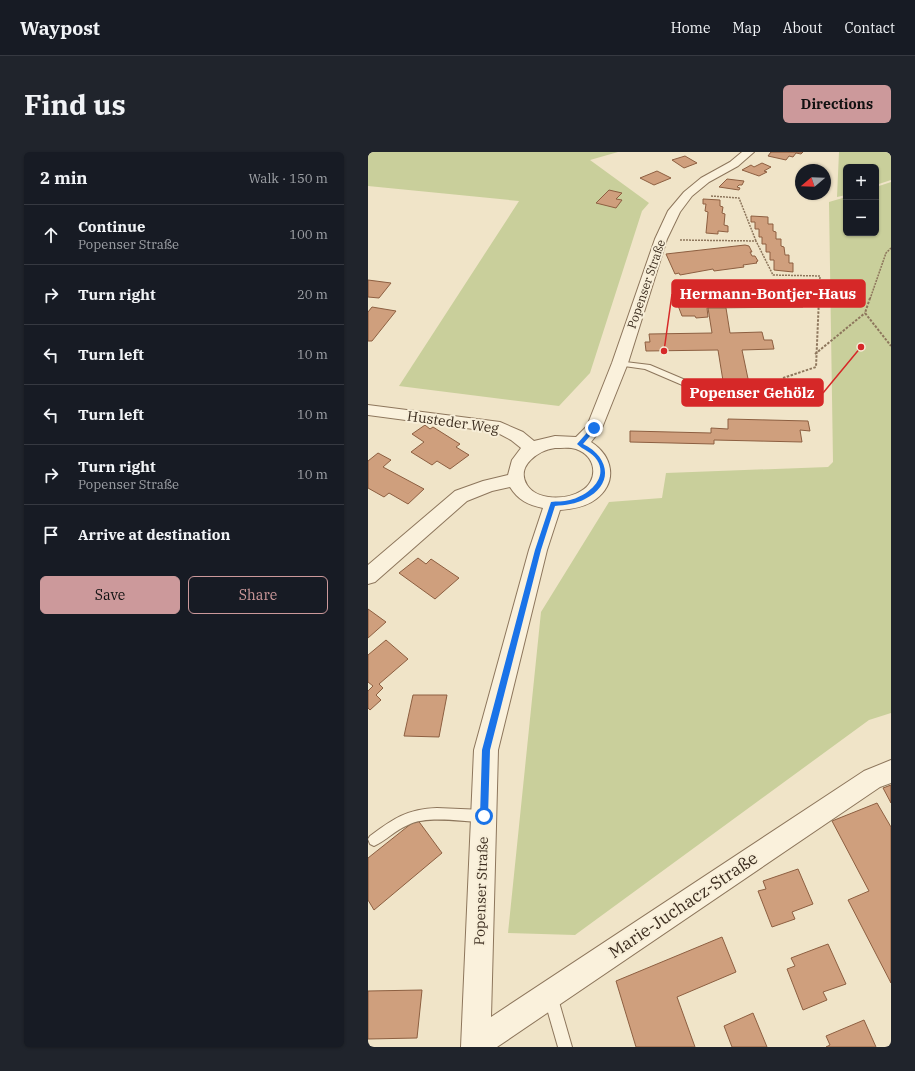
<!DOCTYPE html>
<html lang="en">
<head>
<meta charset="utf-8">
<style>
  :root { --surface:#171b24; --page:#20242c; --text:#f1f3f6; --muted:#9ea1a6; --line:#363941; --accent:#cc999b }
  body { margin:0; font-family:"IBM Plex Serif",serif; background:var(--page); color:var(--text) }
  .controls { position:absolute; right:12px; top:12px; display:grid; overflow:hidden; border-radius:6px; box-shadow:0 1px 3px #0004 }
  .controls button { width:36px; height:36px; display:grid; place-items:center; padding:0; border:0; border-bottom:1px solid var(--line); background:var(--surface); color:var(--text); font:20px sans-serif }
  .compass { position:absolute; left:427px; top:12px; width:36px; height:36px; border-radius:50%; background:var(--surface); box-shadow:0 1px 3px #0004; rotate:251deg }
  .stop { position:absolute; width:12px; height:12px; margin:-9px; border:3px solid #1a73e8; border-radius:50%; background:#fff }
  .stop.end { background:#1a73e8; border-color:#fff; box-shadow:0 1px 4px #0008 }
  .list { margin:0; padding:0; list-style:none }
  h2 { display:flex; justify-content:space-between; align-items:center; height:52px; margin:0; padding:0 16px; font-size:17px }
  h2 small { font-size:13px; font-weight:400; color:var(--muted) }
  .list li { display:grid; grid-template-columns:26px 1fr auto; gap:12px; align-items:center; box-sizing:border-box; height:60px; padding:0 16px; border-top:1px solid var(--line) }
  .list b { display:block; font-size:15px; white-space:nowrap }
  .list p { margin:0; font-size:13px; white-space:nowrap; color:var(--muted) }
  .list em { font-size:13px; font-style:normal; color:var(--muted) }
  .actions { display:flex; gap:8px; padding:12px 16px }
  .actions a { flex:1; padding:9px 0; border:1px solid var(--accent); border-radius:6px; text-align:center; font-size:14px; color:var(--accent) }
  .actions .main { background:var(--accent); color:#111 }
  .icon { flex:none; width:22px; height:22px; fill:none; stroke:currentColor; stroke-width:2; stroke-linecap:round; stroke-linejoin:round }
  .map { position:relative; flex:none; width:523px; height:895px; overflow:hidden; border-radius:6px }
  header { display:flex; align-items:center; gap:24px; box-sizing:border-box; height:56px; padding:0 20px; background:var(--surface); border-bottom:1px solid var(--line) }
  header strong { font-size:19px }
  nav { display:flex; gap:22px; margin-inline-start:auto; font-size:14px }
  .intro { display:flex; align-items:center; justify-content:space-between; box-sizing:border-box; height:96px; padding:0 24px }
  h1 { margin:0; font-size:28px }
  .button { padding:10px 18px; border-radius:6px; background:var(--accent); color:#111; font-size:14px; font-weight:700 }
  main { display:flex; gap:24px; padding:0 24px }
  aside { flex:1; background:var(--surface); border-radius:6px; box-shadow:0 1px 3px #0004 }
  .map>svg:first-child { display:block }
</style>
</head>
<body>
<header>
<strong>Waypost</strong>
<nav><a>Home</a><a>Map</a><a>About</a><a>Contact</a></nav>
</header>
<div class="intro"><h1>Find us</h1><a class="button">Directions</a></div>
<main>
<aside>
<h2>2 min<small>Walk · 150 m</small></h2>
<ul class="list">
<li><svg class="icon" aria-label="ahead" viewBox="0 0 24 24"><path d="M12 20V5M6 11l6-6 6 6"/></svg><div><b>Continue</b><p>Popenser Straße</p></div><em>100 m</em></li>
<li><svg class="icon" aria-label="right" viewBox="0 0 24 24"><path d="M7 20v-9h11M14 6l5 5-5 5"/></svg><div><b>Turn right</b></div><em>20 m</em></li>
<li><svg class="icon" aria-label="left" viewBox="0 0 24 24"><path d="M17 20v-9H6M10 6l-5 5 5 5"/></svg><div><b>Turn left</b></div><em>10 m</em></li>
<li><svg class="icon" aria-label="left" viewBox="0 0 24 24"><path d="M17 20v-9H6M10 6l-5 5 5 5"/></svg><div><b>Turn left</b></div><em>10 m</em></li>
<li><svg class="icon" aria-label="right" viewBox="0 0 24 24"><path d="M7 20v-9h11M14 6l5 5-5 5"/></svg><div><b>Turn right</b><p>Popenser Straße</p></div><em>10 m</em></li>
<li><svg class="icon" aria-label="arrive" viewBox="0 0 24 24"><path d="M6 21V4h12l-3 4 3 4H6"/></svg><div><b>Arrive at destination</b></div></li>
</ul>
<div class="actions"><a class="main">Save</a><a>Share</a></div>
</aside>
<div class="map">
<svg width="523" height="895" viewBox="0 0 523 895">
  <rect width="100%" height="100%" fill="#f0e4c8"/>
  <!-- green -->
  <g fill="#c9cf9b">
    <path d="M0,0H250L222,8L281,51L274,59L222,221L191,254L31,234L151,49L0,34Z"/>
    <path d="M471,0H523V28L508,33V15H478V43L469,45Z"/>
    <path d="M523,30V561L501,568L207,783L140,781L173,460L241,350L294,346L298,321L460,315L465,310L461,50L478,45V81H508V35Z"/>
  </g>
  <!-- building -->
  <g fill="#cf9f7d" stroke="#8d5f41">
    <path d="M403,0H435L433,2L428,1L425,5L421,4L418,8L400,4Z"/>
    <path d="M317,4L329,11L316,16L304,8Z"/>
    <path d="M394,11L403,15L396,19L399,20L391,24L374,18L383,13L386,15Z"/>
    <path d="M289,19L303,26L286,33L272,26Z"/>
    <path d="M359,27L376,29L374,33H371L369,35L372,36L371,38L351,35Z"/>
    <path d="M241,38L254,41L248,47L254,48L248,56L228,51Z"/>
    <path d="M335,47L352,48V54L355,55L354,61L357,62L356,73L360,74V80L350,79V82L338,81L340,60L337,59L338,52H335Z"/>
    <path d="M383,64L400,65V72H405V79L408,80V87H413V94L416,95L417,103H421V111H425V120L406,118V108H402V100H398V92H394V85H391V77H387V70H383Z"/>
    <path d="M377,93L381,94L384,100H382L384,104H387L390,109L388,110L389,111L375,113L376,115L346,119L345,117L312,123L311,121L307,122L298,102Z"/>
    <path d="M0,128L23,131L11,146L0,145Z"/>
    <path d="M429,137L435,155L339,156L340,165L328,166L327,164H314L309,151H327L325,138Z"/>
    <path d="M4,155L28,159L4,189H0V160Z"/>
    <path d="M340,156H358L362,181L394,180L396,188H404L406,197L374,198L383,241H357L350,198L278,199L277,190H282L281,182L344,181Z"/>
    <path d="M360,267L440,269L442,279L432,278L434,290L346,288V292L262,290V279L343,281V276L360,277Z"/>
    <path d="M57,273L62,277L65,275L92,292L88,295L101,303L82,317L69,309L64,313L43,300L56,290L44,282Z"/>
    <path d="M10,301L23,308L15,315L56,337L40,352L21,341L16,345L0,336V309Z"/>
    <path d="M50,406L58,412L63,407L91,426L67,447L31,421Z"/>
    <path d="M0,457L18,470L0,486Z"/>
    <path d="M18,488L40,507L11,532L15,536L8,543L13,548L2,558L0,556V539L5,534L0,530V503Z"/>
    <path d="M45,543H79L71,585L36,584Z"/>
    <path d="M523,633V651L515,636Z"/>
    <path d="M509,651L523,675V831L480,748L501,739L464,669Z"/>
    <path d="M49,667L74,701L6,758L0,748V706Z"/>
    <path d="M430,717L445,752L424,760L427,767L404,775L390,739L398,737L395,729Z"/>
    <path d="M354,785L368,820L309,845L327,895H268L248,829Z"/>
    <path d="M460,792L478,832L455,840L459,848L435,858L419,817L427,814L423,806Z"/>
    <path d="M54,838L49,886L0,887V839Z"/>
    <path d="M385,861L399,895H364L356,874Z"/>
    <path d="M496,868L508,895H458L462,893L458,884Z"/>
  </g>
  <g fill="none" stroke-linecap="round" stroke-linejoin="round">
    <!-- lane casing -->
    <g stroke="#8d765c" stroke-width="2">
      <g id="lane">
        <path d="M249,209L282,213L348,241L392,240L397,229H400L404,231L398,244L347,247L277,217L249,213Z"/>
        <path d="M69,656L116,658L120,660L122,664L120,668L116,670C95,670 59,663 40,673C27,678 18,689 6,694L2,692L0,687L2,684C25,667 39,657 69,656Z"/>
        <path d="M182,836L187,838L189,843L204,895H190L175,843L177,838Z"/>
      </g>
    </g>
    <!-- street casing -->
    <g stroke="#8d765c" stroke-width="2">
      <path id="street" d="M374,0H386L370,14L341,30L324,44L312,60L299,87L260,211L234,276L223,290C245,304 250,330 228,347C218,355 204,357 192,358L179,398L130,598L123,865L496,619L523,608V631L512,635L129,895H93L106,598L161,398L175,356C160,353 150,348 142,335L124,339L99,349L7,430L0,432V413L87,339L115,329L140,323L144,308L153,296L143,288L128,280L0,263V253L132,270L155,280L166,289L187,284L208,285L219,274L244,211L287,87L300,59L316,40L333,26L362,10ZM187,296C194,296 202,295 208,297C229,304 231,329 213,339C199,348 169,349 159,333C147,314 171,298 187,296Z"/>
    </g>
    <!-- path-far1 -->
    <g stroke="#8d765c" stroke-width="1.5" stroke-dasharray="2 1" stroke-linecap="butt">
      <path d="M343,44L371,46L388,89"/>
      <path d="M312,88L388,89L405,123L452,124L451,147"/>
      <path d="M502,147L518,101L523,96"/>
    </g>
    <!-- path -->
    <g stroke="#8d765c" stroke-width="2" stroke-dasharray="2.5 1.5" stroke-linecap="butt">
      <path d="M502,146L497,161L523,194"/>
      <path d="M447,202L497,161"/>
      <path d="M415,226L448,215L451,146"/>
    </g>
    <!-- lane -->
    <use href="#lane" fill="#faf1dc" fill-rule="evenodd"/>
    <!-- street -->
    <use href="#street" fill="#faf1dc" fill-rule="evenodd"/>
  </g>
  <!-- route -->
  <path fill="#1a73e8" d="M224,275L229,276L215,292C242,305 246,333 217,347C208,352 197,353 187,354L173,398L122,598L120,664L116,668L112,664L114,598L167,398L183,350C189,349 195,350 202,348C219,344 241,327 229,308C224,300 215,298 209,292Z"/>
  <g text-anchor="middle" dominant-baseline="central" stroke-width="4" stroke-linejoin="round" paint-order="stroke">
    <!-- far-street labels -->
    <g font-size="12" fill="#3d2e20" stroke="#f7eed8">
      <text transform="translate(278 132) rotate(-71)">Popenser Straße</text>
    </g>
    <!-- street labels -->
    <g font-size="14" fill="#3d2e20" stroke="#f7eed8">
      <text transform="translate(85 270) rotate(8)">Husteder Weg</text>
      <text transform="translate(113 739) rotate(-88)">Popenser Straße</text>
    </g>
    <!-- near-street labels -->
    <g font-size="17" fill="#3d2e20" stroke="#f7eed8">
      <text transform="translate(315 753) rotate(-34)">Marie-Juchacz-Straße</text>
    </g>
  </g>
  <!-- callouts -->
  <path fill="none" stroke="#d62828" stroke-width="1.5" d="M296 199L304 142M493 195L455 241"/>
  <g fill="#d62828" stroke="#f7eed8" stroke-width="1.5">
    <circle cx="296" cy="199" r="4"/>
    <circle cx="493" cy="195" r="4"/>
  </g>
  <g fill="#d62828" stroke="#d62828" stroke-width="1.5">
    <rect x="304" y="128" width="193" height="27" rx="4"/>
    <rect x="314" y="227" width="141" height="27" rx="4"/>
  </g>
  <g font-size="15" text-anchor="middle" font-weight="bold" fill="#fff">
    <text x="400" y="147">Hermann-Bontjer-Haus</text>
    <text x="384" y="246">Popenser Gehölz</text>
  </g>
</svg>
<div class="controls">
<button>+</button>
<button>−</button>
</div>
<svg class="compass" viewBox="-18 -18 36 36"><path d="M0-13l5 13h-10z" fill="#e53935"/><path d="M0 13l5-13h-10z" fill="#9ea1a6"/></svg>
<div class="stop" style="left:116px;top:664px"></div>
<div class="stop end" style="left:226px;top:276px"></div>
</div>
</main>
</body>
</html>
